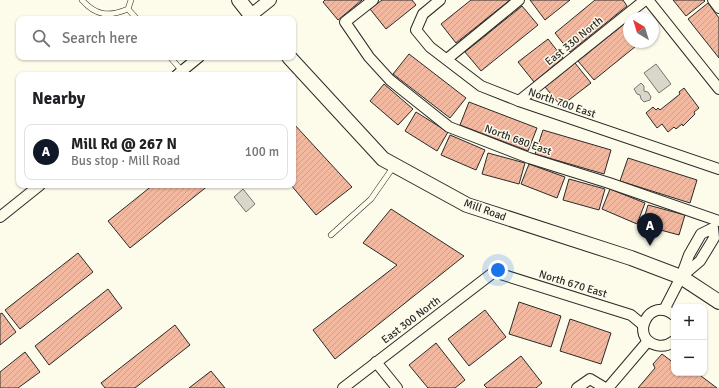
<!DOCTYPE html>
<html lang="en">
<head>
<meta charset="utf-8">
<style>
  :root { --surface:#fff; --page:#f6f6f6; --text:#202124; --muted:#757577; --line:#e0e0e0; --accent:#111827 }
  body { margin:0; font-family:Signika,sans-serif; background:var(--page); color:var(--text) }
  .controls { position:absolute; right:12px; bottom:12px; display:grid; overflow:hidden; border-radius:8px; box-shadow:0 1px 3px #0004 }
  .controls button { width:36px; height:36px; display:grid; place-items:center; padding:0; border:0; border-bottom:1px solid var(--line); background:var(--surface); color:var(--text); font:20px sans-serif }
  .compass { position:absolute; left:623px; top:12px; width:36px; height:36px; border-radius:50%; background:var(--surface); box-shadow:0 1px 3px #0004; rotate:322deg }
  .you { position:absolute; left:498px; top:270px; width:14px; height:14px; margin:-10px; border:3px solid #fff; border-radius:50%; background:#1a73e8; box-shadow:0 0 0 6px #1a73e833 }
  .badge { display:grid; place-items:center; width:26px; height:26px; border-radius:50%; background:var(--accent); color:#fff; font-size:13px; font-weight:700 }
  .pin { position:absolute; translate:-50% -33px; filter:drop-shadow(0 1px 2px #0008) }
  .pin::after { content:''; position:absolute; top:21px; width:14px; height:12px; background:inherit; clip-path:polygon(0 0,100% 0,50% 100%) }
  .list { margin:0; padding:0; list-style:none }
  h2 { display:flex; justify-content:space-between; align-items:center; height:52px; margin:0; padding:0 16px; font-size:17px }
  h2 small { font-size:13px; font-weight:400; color:var(--muted) }
  .list li { display:grid; grid-template-columns:26px 1fr auto; gap:12px; align-items:center; box-sizing:border-box; height:56px; margin:0 8px 8px; padding:0 8px; border:1px solid var(--line); border-radius:8px }
  .list b { display:block; font-size:15px; white-space:nowrap }
  .list p { margin:0; font-size:13px; white-space:nowrap; color:var(--muted) }
  .list em { font-size:13px; font-style:normal; color:var(--muted) }
  .icon { flex:none; width:22px; height:22px; fill:none; stroke:currentColor; stroke-width:2; stroke-linecap:round; stroke-linejoin:round }
  .map { position:relative; flex:none; width:719px; height:388px; overflow:hidden }
  .search { position:absolute; background:var(--surface); box-shadow:0 1px 3px #0004; left:16px; top:16px; width:280px; height:44px; display:flex; align-items:center; gap:10px; box-sizing:border-box; padding:0 14px; border-radius:8px; color:var(--muted); font-size:15px }
  .panel { position:absolute; background:var(--surface); box-shadow:0 1px 3px #0004; left:16px; top:72px; width:280px; height:116px; border-radius:8px }
  .map>svg:first-child { display:block }
</style>
</head>
<body>
<div class="map">
<svg width="719" height="388" viewBox="0 0 719 388">
  <defs>
    <pattern id="building-hatch" width="6" height="6" patternUnits="userSpaceOnUse"><rect width="6" height="6" fill="#f2b8a0"/><path d="M-1 1l2-2M0 6l6-6M5 7l2-2" fill="none" stroke="#d09e8a"/></pattern>
  </defs>
  <rect width="100%" height="100%" fill="#fdfbea"/>
  <!-- water -->
  <g fill="#d8d7c9" stroke="#74746e">
    <path d="M656,64L671,84L659,93L644,73Z"/>
    <path d="M641,83L644,86V91L648,92L651,97L650,100L644,102L641,99L640,95L637,94L634,89Z"/>
    <path d="M243,189L255,204L246,212L234,197Z"/>
  </g>
  <!-- building -->
  <g fill="url(#building-hatch)" stroke="#2b2b2b">
    <path d="M325,0H362L338,20L323,2Z"/>
    <path d="M382,0H412L416,5L386,29L370,9Z"/>
    <path d="M471,0H510L456,43L441,24Z"/>
    <path d="M530,0H570L545,20Z"/>
    <path d="M595,0H623L627,6L570,52L555,33Z"/>
    <path d="M673,0H704L705,1L686,16Z"/>
    <path d="M708,3L719,18V58L688,19Z"/>
    <path d="M522,6L538,25L481,71L465,52Z"/>
    <path d="M629,20V42H641L594,80L578,61Z"/>
    <path d="M548,39L563,58L534,82L518,62Z"/>
    <path d="M409,54L466,98L450,118L393,74Z"/>
    <path d="M575,63L591,83L561,106L545,87Z"/>
    <path d="M384,84L413,109L398,125L370,101Z"/>
    <path d="M684,88L699,108L694,112L695,114L683,126L682,124L676,129L674,127L668,132L662,124L657,128L646,113L653,107L656,110L658,108L660,110L680,94L679,92Z"/>
    <path d="M469,102L537,128L528,151L460,125Z"/>
    <path d="M416,112L448,132L437,151L405,131Z"/>
    <path d="M293,123L352,187L316,215L291,185H293Z"/>
    <path d="M543,130L611,150L604,174L535,154Z"/>
    <path d="M450,135L485,150L476,170L441,155Z"/>
    <path d="M488,153L525,163L519,184L482,174Z"/>
    <path d="M628,158L697,180L690,203L620,181Z"/>
    <path d="M529,164L565,177L557,198L521,184Z"/>
    <path d="M569,179L605,189L599,210L563,200Z"/>
    <path d="M153,185H209L130,248L108,221Z"/>
    <path d="M610,189L645,203L637,224L602,209Z"/>
    <path d="M648,205L685,215L679,235L642,225Z"/>
    <path d="M391,209L464,256L335,359L313,330L397,265L363,243Z"/>
    <path d="M78,253L93,272L20,329L5,310Z"/>
    <path d="M108,289L122,308L49,365L35,346Z"/>
    <path d="M519,302L561,316L551,347L509,334Z"/>
    <path d="M485,310L506,337L469,366L448,339Z"/>
    <path d="M2,313L16,332L0,345V314Z"/>
    <path d="M570,319L611,333L601,364L560,351Z"/>
    <path d="M175,325L190,345L135,388H105L101,383Z"/>
    <path d="M436,343L465,380L455,388H428L409,365Z"/>
    <path d="M25,352L40,372L18,388H0V372Z"/>
    <path d="M662,354L674,363V373H697L717,388H638L655,368L653,364Z"/>
    <path d="M521,356L542,383L536,388H487L484,385Z"/>
    <path d="M211,371L225,388H189Z"/>
  </g>
  <g fill="none" stroke-linecap="round" stroke-linejoin="round">
    <!-- service casing -->
    <g stroke="#2b2b2b" stroke-width="6">
      <g id="service">
        <path d="M82,0C96,16 109,17 128,9L131,0"/>
        <path d="M128,9L137,19"/>
        <path d="M170,57L182,71"/>
        <path d="M331,235L371,199L394,166"/>
      </g>
    </g>
    <!-- minor casing -->
    <g stroke="#2b2b2b" stroke-width="12">
      <g id="minor">
        <path d="M373,0L345,22L369,57L390,80L449,127L529,158L609,183L719,221"/>
        <path d="M440,0L423,14L416,30L430,47L481,86L519,101L719,169"/>
        <path d="M648,0L719,89"/>
        <path d="M713,0L719,8"/>
        <path d="M447,59L519,0"/>
        <path d="M177,75L199,57"/>
        <path d="M519,101L645,0"/>
        <path d="M0,217L40,185"/>
        <path d="M664,310L681,277L689,255L701,234L713,228L714,238L700,261L681,277"/>
        <path d="M674,315C649,295 629,338 656,345C663,347 669,345 674,341"/>
        <path d="M376,362L397,388"/>
        <path d="M343,388L494,272L631,315L643,325"/>
        <path d="M577,388L590,379L605,388"/>
        <path d="M608,388L648,341"/>
      </g>
    </g>
    <!-- tertiary casing -->
    <g stroke="#2b2b2b" stroke-width="14">
      <path id="tertiary" d="M251,15L270,0"/>
    </g>
    <!-- secondary casing -->
    <g stroke="#2b2b2b" stroke-width="16">
      <g id="secondary">
        <path d="M239,0L254,19"/>
        <path d="M289,57L383,159L467,205L631,258L681,277L719,302"/>
      </g>
    </g>
    <!-- service -->
    <use href="#service" stroke="#fdfbea" stroke-width="5"/>
    <!-- minor -->
    <use href="#minor" stroke="#fdfbea" stroke-width="10"/>
    <!-- tertiary -->
    <use href="#tertiary" stroke="#fdfbea" stroke-width="12"/>
    <!-- secondary -->
    <use href="#secondary" stroke="#fdfbea" stroke-width="14"/>
  </g>
  <g text-anchor="middle" dominant-baseline="central" stroke-width="3" stroke-linejoin="round" paint-order="stroke">
    <!-- street labels -->
    <g font-size="11" fill="#2b2b2b" stroke="#fdfbea">
      <text transform="translate(574 41) rotate(-39)">East 330 North</text>
      <text transform="translate(562 103) rotate(19)">North 700 East</text>
      <text transform="translate(518 140) rotate(20)">North 680 East</text>
      <text transform="translate(485 210) rotate(20)">Mill Road</text>
      <text transform="translate(573 284) rotate(17)">North 670 East</text>
      <text transform="translate(411 320) rotate(-37)">East 300 North</text>
    </g>
  </g>
</svg>
<div class="controls">
<button>+</button>
<button>−</button>
</div>
<svg class="compass" viewBox="-18 -18 36 36"><path d="M0-13l5 13h-10z" fill="#e53935"/><path d="M0 13l5-13h-10z" fill="#757577"/></svg>
<div class="you"></div>
<div class="pin badge" style="left:650px;top:246px">A</div>
<div class="search"><svg class="icon" aria-label="search" viewBox="0 0 24 24"><circle cx="10" cy="10" r="6"/><path d="M15 15l6 6"/></svg>Search here</div>
<section class="panel">
<h2>Nearby<small></small></h2>
<ul class="list">
<li><span class="badge">A</span><div><b>Mill Rd @ 267 N</b><p>Bus stop · Mill Road</p></div><em>100 m</em></li>
</ul>
</section>
</div>
</body>
</html>
